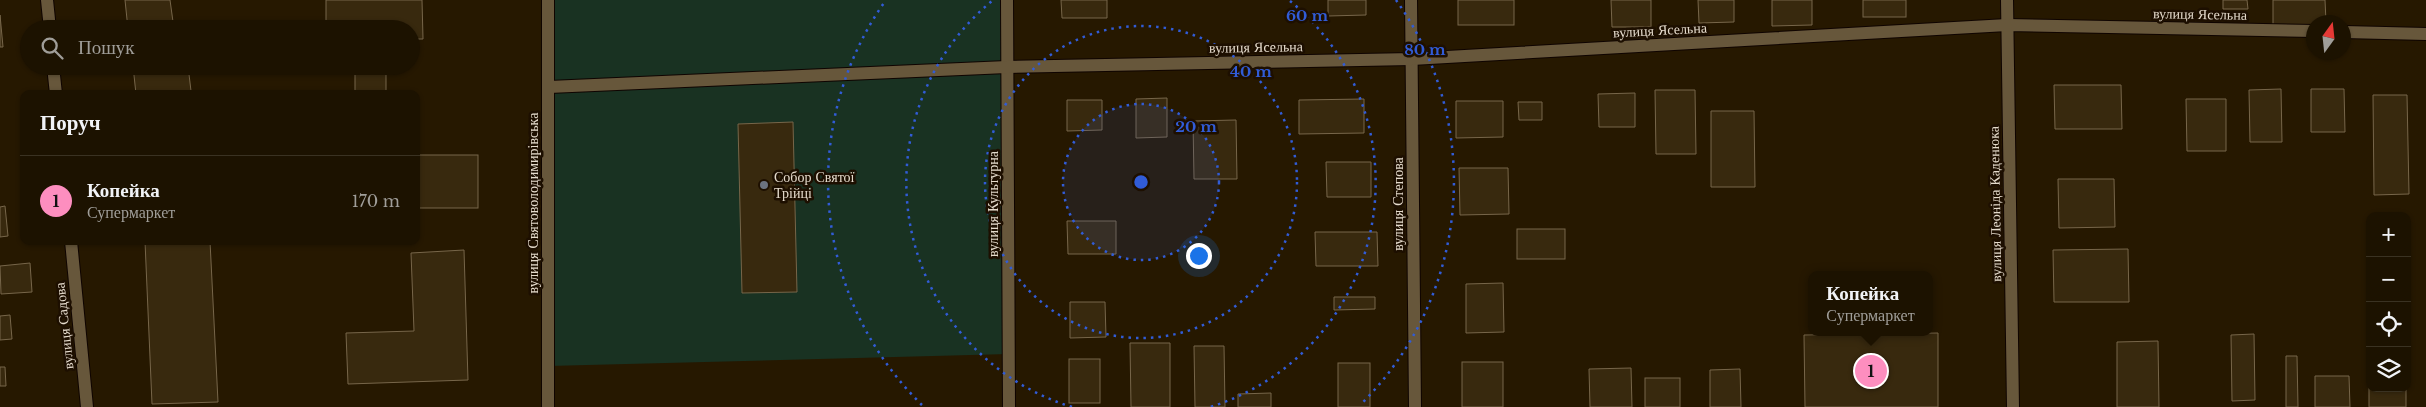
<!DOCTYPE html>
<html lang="uk">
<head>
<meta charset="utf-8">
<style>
  :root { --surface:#1c1200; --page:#251b0a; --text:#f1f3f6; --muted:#a09e99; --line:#3a3222; --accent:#fd8ebf }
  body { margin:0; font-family:"Libre Baskerville",serif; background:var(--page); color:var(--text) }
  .controls { position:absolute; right:15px; bottom:15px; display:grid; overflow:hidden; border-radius:10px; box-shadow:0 1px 4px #0004 }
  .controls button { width:45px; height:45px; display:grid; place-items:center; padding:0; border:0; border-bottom:1px solid var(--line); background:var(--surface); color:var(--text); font:25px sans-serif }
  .compass { position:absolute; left:2306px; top:15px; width:45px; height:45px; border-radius:50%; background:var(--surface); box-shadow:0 1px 4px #0004; rotate:15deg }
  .you { position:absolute; left:1198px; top:255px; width:18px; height:18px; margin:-12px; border:4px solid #fff; border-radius:50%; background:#1a73e8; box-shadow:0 0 0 8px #1a73e833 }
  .badge { display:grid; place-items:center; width:32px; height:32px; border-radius:50%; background:var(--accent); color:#111; font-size:16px; font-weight:700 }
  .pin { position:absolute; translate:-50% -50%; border:2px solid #fff; box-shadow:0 1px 5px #0006 }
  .popup { position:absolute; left:1808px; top:271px; width:125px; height:65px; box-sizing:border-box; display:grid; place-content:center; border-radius:10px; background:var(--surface); filter:drop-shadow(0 1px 4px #0005); font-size:16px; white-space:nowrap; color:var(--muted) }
  .popup b { font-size:19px; color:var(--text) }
  .popup::after { content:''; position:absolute; left:50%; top:100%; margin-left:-10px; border:10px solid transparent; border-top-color:var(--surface) }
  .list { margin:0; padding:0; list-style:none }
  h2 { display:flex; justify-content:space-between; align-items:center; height:65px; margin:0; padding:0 20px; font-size:21px }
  h2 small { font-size:16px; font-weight:400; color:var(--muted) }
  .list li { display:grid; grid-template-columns:32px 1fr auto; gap:15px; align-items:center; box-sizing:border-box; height:90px; padding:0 20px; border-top:1px solid var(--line) }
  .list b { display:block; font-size:19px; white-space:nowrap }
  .list p { margin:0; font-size:16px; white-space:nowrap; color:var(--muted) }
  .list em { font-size:16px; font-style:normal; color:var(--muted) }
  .icon { flex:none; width:28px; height:28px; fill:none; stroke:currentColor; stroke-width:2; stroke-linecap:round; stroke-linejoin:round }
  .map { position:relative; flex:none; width:2426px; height:407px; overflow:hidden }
  .search { position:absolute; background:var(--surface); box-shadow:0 1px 4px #0004; left:20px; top:20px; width:400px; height:55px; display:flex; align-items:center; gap:12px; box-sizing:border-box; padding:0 18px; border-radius:28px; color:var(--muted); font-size:19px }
  .panel { position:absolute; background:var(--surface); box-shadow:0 1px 4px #0004; left:20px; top:90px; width:400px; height:155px; border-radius:10px }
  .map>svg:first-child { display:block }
</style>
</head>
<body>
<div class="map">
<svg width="2426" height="407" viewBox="0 0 2426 407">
  <rect width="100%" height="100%" fill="#261800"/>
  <!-- green -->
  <path fill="#193222" d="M548,0H1007L1009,354L548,366Z"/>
  <!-- building -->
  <g fill="#38290e" stroke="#77664a">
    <path d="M125,0H170L174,29H128Z"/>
    <path d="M326,0H422L423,39H411V29H326Z"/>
    <path d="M1061,0H1107V18H1062Z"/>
    <path d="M1328,0H1366V15L1328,16Z"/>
    <rect x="1458" y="0" width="56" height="25"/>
    <path d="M1611,0H1651V27H1612Z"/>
    <path d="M1698,0H1734V22L1699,23Z"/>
    <path d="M1772,0H1812V25L1772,26Z"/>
    <rect x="1863" y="0" width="43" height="17"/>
    <path d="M2223,0H2247L2248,9H2223Z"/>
    <path d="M2273,0H2325L2326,22H2314V29H2273Z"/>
    <path d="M0,15L3,47H0Z"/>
    <path d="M133,66H188L191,91L136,94Z"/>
    <rect x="355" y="66" width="31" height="28"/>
    <path d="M2054,85H2121L2122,129H2055Z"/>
    <path d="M2281,89L2282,142H2250L2249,90Z"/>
    <path d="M2311,89H2344L2345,132H2311Z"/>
    <path d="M1655,90H1695L1696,154H1656Z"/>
    <path d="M1635,93V127H1599L1598,94Z"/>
    <path d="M2373,95H2407L2409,194L2374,195Z"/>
    <path d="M1167,98V137L1136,138V99Z"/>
    <path d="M1364,99V133L1299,134V100Z"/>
    <path d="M2186,99H2226V151H2187Z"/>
    <path d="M1067,100H1102V130L1067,131Z"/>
    <path d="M1456,101H1503V137L1456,138Z"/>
    <path d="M1518,102H1542V120H1519Z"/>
    <path d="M1711,111H1754L1755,187H1711Z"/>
    <path d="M1236,120L1237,179H1194L1193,121Z"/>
    <path d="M793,122L797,292L742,293L738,124Z"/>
    <rect x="416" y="155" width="62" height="53"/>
    <path d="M1326,162H1371V197H1327Z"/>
    <path d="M1459,168H1508L1509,214L1460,215Z"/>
    <path d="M2058,179H2114L2115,227L2059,228Z"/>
    <path d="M5,206L8,236L0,237V207Z"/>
    <path d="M1067,221H1116V254H1068Z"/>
    <rect x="1517" y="229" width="48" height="30"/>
    <path d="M1315,232H1377L1378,266H1316Z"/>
    <path d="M145,241H210L218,402L152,404Z"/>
    <path d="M2128,249L2129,302H2054L2053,250Z"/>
    <path d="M464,250L468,380L348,384L346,333L414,331L411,253Z"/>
    <path d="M30,263L32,292L1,294L0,266Z"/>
    <path d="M1503,283L1504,332L1466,333V284Z"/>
    <path d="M1334,297H1375V309L1334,310Z"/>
    <path d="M1070,302H1105L1106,337L1070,338Z"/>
    <path d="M10,315L12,339L0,340V316Z"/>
    <path d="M1938,333V407H1805L1804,335Z"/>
    <path d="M2254,334L2255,400L2232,401L2231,335Z"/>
    <path d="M2158,341L2159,407H2117V342Z"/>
    <path d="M1130,343H1170V407H1131Z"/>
    <path d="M1194,346H1224L1225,407H1195Z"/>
    <path d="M2286,356H2297L2298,407H2286Z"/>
    <rect x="1069" y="359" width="31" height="44"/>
    <rect x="1462" y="362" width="41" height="45"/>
    <rect x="1338" y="363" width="32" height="44"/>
    <path d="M0,367H5L6,386H0Z"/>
    <path d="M2369,367L2370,388H2406V407H2369Z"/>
    <path d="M1631,368L1632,407H1590L1589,369Z"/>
    <path d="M1740,369L1741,407H1710V370Z"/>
    <path d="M2315,376H2349L2350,407H2315Z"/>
    <rect x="1645" y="378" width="35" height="29"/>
    <path d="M1271,393V407H1238V394Z"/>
  </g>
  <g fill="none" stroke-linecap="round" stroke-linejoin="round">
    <!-- minor casing -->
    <g stroke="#0f0400" stroke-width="14">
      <g id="minor">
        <path d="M47,0L50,29"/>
        <path d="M1007,0L1009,407"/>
        <path d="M1411,0L1415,407"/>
        <path d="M2007,0L2013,407"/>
        <path d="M2344,32L2426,34"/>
        <path d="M53,66L56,94"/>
        <path d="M549,87L1007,67L1412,59L2007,25L2314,31"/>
        <path d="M71,241L87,407"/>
        <path d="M548,407V0"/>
      </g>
    </g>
    <!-- minor -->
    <use href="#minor" stroke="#67573b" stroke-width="12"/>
  </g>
  <!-- distance rings -->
  <circle cx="1141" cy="182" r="78" fill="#315cd7" fill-opacity=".12"/>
  <g fill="none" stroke="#315cd7" stroke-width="2.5" stroke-dasharray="2.5 5">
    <circle cx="1141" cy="182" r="78"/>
    <circle cx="1141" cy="182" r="156"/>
    <path d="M1072 407A235 235 0 0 1 992 1M1290 1A235 235 0 0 1 1210 407"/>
    <path d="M922 405A313 313 0 0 1 886 0M1396 0A313 313 0 0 1 1360 405"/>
  </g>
  <!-- markers -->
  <circle fill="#6b7280" stroke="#1d0f00" stroke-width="2" cx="764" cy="185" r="5"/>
  <g text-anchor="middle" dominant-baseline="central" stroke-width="5" stroke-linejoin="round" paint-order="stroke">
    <!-- street labels -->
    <g font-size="14" fill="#e5dbcc" stroke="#1d0f00">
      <text transform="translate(2200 14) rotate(1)">вулиця Ясельна</text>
      <text transform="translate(1660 30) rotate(-3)">вулиця Ясельна</text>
      <text transform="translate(1256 47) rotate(-1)">вулиця Ясельна</text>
      <text transform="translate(533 203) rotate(-90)">вулиця Святоволодимирівська</text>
      <text transform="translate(993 204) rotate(-90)">вулиця Культурна</text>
      <text transform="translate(1398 204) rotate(-90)">вулиця Степова</text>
      <text transform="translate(1995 204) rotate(-91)">вулиця Леоніда Каденюка</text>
      <text transform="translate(64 326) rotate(-96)">вулиця Садова</text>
    </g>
    <!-- poi labels -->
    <g font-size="14" fill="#e5dbcc" stroke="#1d0f00" text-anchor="start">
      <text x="774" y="177">Собор Святої<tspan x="774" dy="16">Трійці</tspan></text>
    </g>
  </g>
  <circle cx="1141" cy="182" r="8" fill="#315cd7" stroke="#1d0f00" stroke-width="2.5"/>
  <g font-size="15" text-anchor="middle" font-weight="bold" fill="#315cd7" stroke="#1d0f00" stroke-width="5" stroke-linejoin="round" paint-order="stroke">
    <text x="1307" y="21">60 m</text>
    <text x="1425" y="55">80 m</text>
    <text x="1251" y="77">40 m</text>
    <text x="1196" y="132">20 m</text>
  </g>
</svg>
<div class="controls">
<button>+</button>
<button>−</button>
<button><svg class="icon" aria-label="locate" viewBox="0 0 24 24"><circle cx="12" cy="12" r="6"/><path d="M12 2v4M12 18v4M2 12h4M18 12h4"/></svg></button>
<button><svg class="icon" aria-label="layers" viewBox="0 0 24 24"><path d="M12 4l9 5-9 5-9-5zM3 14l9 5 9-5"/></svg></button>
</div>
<svg class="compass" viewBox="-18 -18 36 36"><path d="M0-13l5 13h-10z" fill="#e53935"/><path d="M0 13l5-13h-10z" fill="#a09e99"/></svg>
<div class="you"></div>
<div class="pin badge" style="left:1871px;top:371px">1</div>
<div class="popup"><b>Копейка</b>Супермаркет</div>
<div class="search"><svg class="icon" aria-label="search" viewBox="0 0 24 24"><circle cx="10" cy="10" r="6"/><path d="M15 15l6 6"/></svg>Пошук</div>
<section class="panel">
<h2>Поруч<small></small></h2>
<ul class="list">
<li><span class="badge">1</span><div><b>Копейка</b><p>Супермаркет</p></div><em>170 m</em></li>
</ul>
</section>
</div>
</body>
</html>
